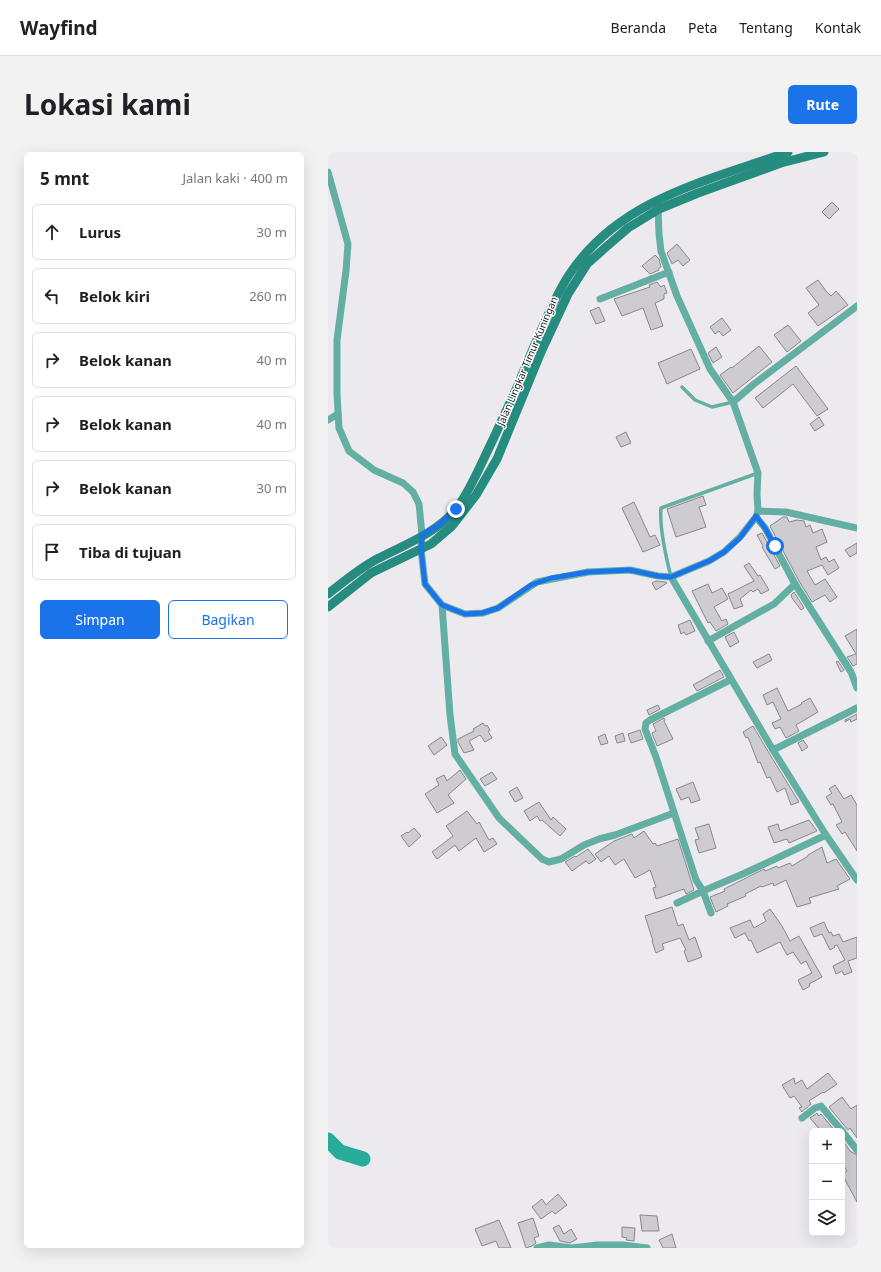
<!DOCTYPE html>
<html lang="id">
<head>
<meta charset="utf-8">
<style>
  :root { --surface:#fff; --page:#f2f2f2; --text:#202124; --muted:#757577; --line:#e0e0e0; --accent:#1a73e8 }
  body { margin:0; font-family:"Noto Sans",sans-serif; background:var(--page); color:var(--text) }
  .controls { position:absolute; right:12px; bottom:12px; display:grid; overflow:hidden; border-radius:6px; box-shadow:0 4px 16px #0002 }
  .controls button { width:36px; height:36px; display:grid; place-items:center; padding:0; border:0; border-bottom:1px solid var(--line); background:var(--surface); color:var(--text); font:20px sans-serif }
  .stop { position:absolute; width:12px; height:12px; margin:-9px; border:3px solid #1a73e8; border-radius:50%; background:#fff }
  .stop.end { background:#1a73e8; border-color:#fff; box-shadow:0 1px 4px #0008 }
  .list { margin:0; padding:0; list-style:none }
  h2 { display:flex; justify-content:space-between; align-items:center; height:52px; margin:0; padding:0 16px; font-size:17px }
  h2 small { font-size:13px; font-weight:400; color:var(--muted) }
  .list li { display:grid; grid-template-columns:26px 1fr auto; gap:12px; align-items:center; box-sizing:border-box; height:56px; margin:0 8px 8px; padding:0 8px; border:1px solid var(--line); border-radius:6px }
  .list b { display:block; font-size:15px; white-space:nowrap }
  .list em { font-size:13px; font-style:normal; color:var(--muted) }
  .actions { display:flex; gap:8px; padding:12px 16px }
  .actions a { flex:1; padding:9px 0; border:1px solid var(--accent); border-radius:6px; text-align:center; font-size:14px; color:var(--accent) }
  .actions .main { background:var(--accent); color:#fff }
  .icon { flex:none; width:22px; height:22px; fill:none; stroke:currentColor; stroke-width:2; stroke-linecap:round; stroke-linejoin:round }
  .map { position:relative; flex:none; width:529px; height:1096px; overflow:hidden; border-radius:6px }
  header { display:flex; align-items:center; gap:24px; box-sizing:border-box; height:56px; padding:0 20px; background:var(--surface); border-bottom:1px solid var(--line) }
  header strong { font-size:19px }
  nav { display:flex; gap:22px; margin-inline-start:auto; font-size:14px }
  .intro { display:flex; align-items:center; justify-content:space-between; box-sizing:border-box; height:96px; padding:0 24px }
  h1 { margin:0; font-size:28px }
  .button { padding:10px 18px; border-radius:6px; background:var(--accent); color:#fff; font-size:14px; font-weight:700 }
  main { display:flex; gap:24px; padding:0 24px }
  aside { flex:1; background:var(--surface); border-radius:6px; box-shadow:0 4px 16px #0002 }
  .map>svg:first-child { display:block }
</style>
</head>
<body>
<header>
<strong>Wayfind</strong>
<nav><a>Beranda</a><a>Peta</a><a>Tentang</a><a>Kontak</a></nav>
</header>
<div class="intro"><h1>Lokasi kami</h1><a class="button">Rute</a></div>
<main>
<aside>
<h2>5 mnt<small>Jalan kaki · 400 m</small></h2>
<ul class="list">
<li><svg class="icon" aria-label="ahead" viewBox="0 0 24 24"><path d="M12 20V5M6 11l6-6 6 6"/></svg><div><b>Lurus</b></div><em>30 m</em></li>
<li><svg class="icon" aria-label="left" viewBox="0 0 24 24"><path d="M17 20v-9H6M10 6l-5 5 5 5"/></svg><div><b>Belok kiri</b></div><em>260 m</em></li>
<li><svg class="icon" aria-label="right" viewBox="0 0 24 24"><path d="M7 20v-9h11M14 6l5 5-5 5"/></svg><div><b>Belok kanan</b></div><em>40 m</em></li>
<li><svg class="icon" aria-label="right" viewBox="0 0 24 24"><path d="M7 20v-9h11M14 6l5 5-5 5"/></svg><div><b>Belok kanan</b></div><em>40 m</em></li>
<li><svg class="icon" aria-label="right" viewBox="0 0 24 24"><path d="M7 20v-9h11M14 6l5 5-5 5"/></svg><div><b>Belok kanan</b></div><em>30 m</em></li>
<li><svg class="icon" aria-label="arrive" viewBox="0 0 24 24"><path d="M6 21V4h12l-3 4 3 4H6"/></svg><div><b>Tiba di tujuan</b></div></li>
</ul>
<div class="actions"><a class="main">Simpan</a><a>Bagikan</a></div>
</aside>
<div class="map">
<svg width="529" height="1096" viewBox="0 0 529 1096">
  <rect width="100%" height="100%" fill="#eceaef"/>
  <g fill="none" stroke-linecap="round" stroke-linejoin="round">
    <!-- river -->
    <path stroke="#27ab9b" stroke-width="15" d="M0,988L12,1000L35,1007"/>
  </g>
  <!-- building -->
  <g fill="#ceccd0" stroke="#89878b">
    <path d="M504,50L511,57L501,67L494,60Z"/>
    <path d="M349,92L362,108L355,114L350,108L344,112L339,101Z"/>
    <path d="M327,103L331,107L333,115L330,117L331,118L322,122L314,114Z"/>
    <path d="M490,128L498,139L503,144L508,139L520,153L490,174L480,161L491,153L478,136Z"/>
    <path d="M329,130L333,135L336,133L339,141L336,142V147L327,151L335,174L323,178L315,156L294,164L286,147L322,135L321,133Z"/>
    <path d="M271,155L277,169L268,172L262,159Z"/>
    <path d="M394,166L403,178L395,184L391,179L387,182L382,175Z"/>
    <path d="M460,173L473,189L459,200L446,183Z"/>
    <path d="M431,194L444,210L405,241L392,223L403,215L404,216Z"/>
    <path d="M388,195L394,205L385,211L380,201Z"/>
    <path d="M363,197L372,217L339,232L330,211Z"/>
    <path d="M468,214L500,257L489,264L465,232L435,256L427,246Z"/>
    <path d="M491,265L496,273L487,279L482,272Z"/>
    <path d="M298,280L303,291L293,295L288,285Z"/>
    <path d="M375,344L378,353L371,355L378,375L348,385L339,357Z"/>
    <path d="M306,350L322,385L327,383L332,393L315,400L294,356Z"/>
    <path d="M455,365H459L461,370L469,368L476,369L478,375L482,373L485,381L494,377L499,390L488,395L493,408L498,405L501,410L506,407L511,416L500,423L494,413L479,419L487,433L497,427L509,445L502,450L497,443L484,450L471,429L443,376L442,374Z"/>
    <path d="M434,381L452,414L447,417L434,395L435,394L429,383Z"/>
    <path d="M529,391V401L522,405L517,398Z"/>
    <path d="M421,411L430,424L432,423L441,438L433,442L430,437L425,440L423,438L412,447L415,454L406,457L400,442L426,429L416,414Z"/>
    <path d="M328,429L338,430L339,431L328,438L324,431Z"/>
    <path d="M380,432L384,441L394,436L400,447L386,455L394,469L398,467L400,472L388,479L382,470L380,471L364,439Z"/>
    <path d="M466,440L476,456L473,458L464,446L463,443Z"/>
    <path d="M362,468L367,479L358,483L356,480L353,482L350,473Z"/>
    <path d="M529,477V512L525,514L519,505L528,502L517,484Z"/>
    <path d="M406,480L411,490L402,495L397,485Z"/>
    <path d="M441,502L444,508L429,516L425,510Z"/>
    <path d="M510,509L516,518L513,520L508,510Z"/>
    <path d="M392,518L396,525L369,539L365,533Z"/>
    <path d="M449,536L460,559L474,552L473,551L482,546L490,560L468,573L471,579L458,586L452,575L447,577L444,571L453,567L445,550L439,553L435,543Z"/>
    <path d="M330,553L332,557L321,563L319,558Z"/>
    <path d="M529,562V567L523,570L522,567L517,570V568Z"/>
    <path d="M336,566L337,568L336,569L345,587L329,594L324,581L328,579L325,572Z"/>
    <path d="M155,571L157,574L159,573L162,578L160,579L164,586L157,590L152,583L141,589L146,598L136,601L130,590V587L146,579L145,577Z"/>
    <path d="M425,574L441,601L471,650L463,653L457,636L449,640L442,625L439,626L432,610L430,611L420,585L418,586L415,580Z"/>
    <path d="M312,578L315,587L303,591L300,582Z"/>
    <path d="M295,581L297,589L289,591L287,584Z"/>
    <path d="M277,582L280,591L273,593L270,585Z"/>
    <path d="M113,585L119,593L106,603L100,594Z"/>
    <path d="M475,588L480,595L474,599L470,591Z"/>
    <path d="M132,618L138,627L120,643L126,651L109,661L97,642L111,633L108,627L116,623L119,629Z"/>
    <path d="M164,620L169,627L157,634L152,627Z"/>
    <path d="M365,630L372,648L363,651L361,645L353,648L348,637Z"/>
    <path d="M507,633L516,647L523,643L529,653V699L517,680L514,682L508,673L514,670L505,652L503,653L498,645L504,641L501,637Z"/>
    <path d="M189,635L195,646L187,650L181,640Z"/>
    <path d="M211,650L223,668L225,665L238,677L232,684L214,668L212,669L209,664L202,669L196,659Z"/>
    <path d="M139,659L149,672L151,670L161,688L165,686L169,692L156,700L148,686L131,699L127,693L109,707L104,700L125,684L118,674Z"/>
    <path d="M481,668L489,679L461,691L459,687L446,691L440,675L450,672L452,679Z"/>
    <path d="M381,672L388,696L371,701L367,688L371,687L367,676Z"/>
    <path d="M86,676L93,684L81,695L73,684L79,680L80,681Z"/>
    <path d="M316,679L325,692L327,691L329,694L350,687L366,738L358,742L356,737L328,747L325,736L328,735L322,718L307,726L296,707L287,713L281,704L273,710L267,702L286,689L304,682L306,686Z"/>
    <path d="M494,695L499,711L508,707L522,727L509,734L511,737L481,746L483,751L469,755L458,728L446,734L445,731L434,735L433,734L417,742L418,744L399,752L400,754L388,760L382,745L397,739L396,737L436,717L437,719L449,714L450,716L462,711L464,714L480,704V703Z"/>
    <path d="M260,697L268,707L261,712L258,709L244,719L237,710L247,704L248,705Z"/>
    <path d="M344,755L350,774L355,772L361,788L367,785L374,805L360,810L356,799L358,798L352,786L334,792L336,797L328,801L324,789H325L317,764Z"/>
    <path d="M442,757L454,774L462,789L471,784L494,825L481,832L482,834L475,838L470,828L484,821L478,809L473,812L465,800L459,803L452,790L429,801L423,788L421,789L417,781L407,786L402,776L422,768L426,776L438,769L435,762Z"/>
    <path d="M496,770L501,781L503,780L505,784L511,782L515,790L529,785V806L520,809L524,820L516,823L514,819L508,822L505,814L517,808L509,793L506,794L507,795L502,798L494,782L486,785L482,776Z"/>
    <path d="M500,921L509,932L496,941L495,940L481,949L483,952L474,960L471,956L474,955L466,944L462,946L454,933L466,926L467,932L474,928L479,937Z"/>
    <path d="M514,945L523,957L529,953V986L522,976L520,978L501,955Z"/>
    <path d="M489,961L491,964L493,962L507,979H493L482,966Z"/>
    <path d="M514,987L522,999L529,1003V1050L514,1022L519,1019L514,1011Z"/>
    <path d="M230,1042L239,1053L227,1062L224,1059L213,1067L204,1055L214,1047L218,1053Z"/>
    <path d="M312,1063L329,1064L331,1079H314Z"/>
    <path d="M205,1066L211,1084L206,1086L208,1091L204,1094L198,1096L190,1071Z"/>
    <path d="M171,1068L183,1096H171L168,1089L154,1094L147,1077Z"/>
    <path d="M231,1073L236,1082L243,1077L249,1087L242,1091L232,1089L225,1076Z"/>
    <path d="M294,1075L307,1076L306,1089L298,1088L299,1086L294,1085Z"/>
    <path d="M344,1082L348,1096H335L331,1088Z"/>
  </g>
  <g fill="none" stroke-linecap="round" stroke-linejoin="round">
    <!-- lane -->
    <g stroke="#64afa3" stroke-width="3.5">
      <path d="M354,235L367,248L384,255L405,250"/>
      <path d="M343,425C338,405 331,376 333,356L430,321"/>
    </g>
    <!-- street -->
    <g stroke="#64afa3" stroke-width="7">
      <path d="M0,20L20,92L18,119L9,188V242L11,276L21,299L46,318L75,331L85,340L91,352L94,383L93,397L97,432L114,453L137,462L155,461L170,456L209,430L260,420L302,418L330,424L343,425L445,598L498,683L529,728"/>
      <path d="M330,54L331,82L333,99L349,144L382,217L405,250L430,321L429,342L430,359L428,365L412,385L396,400L381,409L343,425"/>
      <path d="M272,147L341,120"/>
      <path d="M405,250L426,232L529,154"/>
      <path d="M0,268L10,262"/>
      <path d="M430,359L458,360L529,376"/>
      <path d="M428,365L437,376L467,432L523,520L529,536"/>
      <path d="M114,453L122,563L127,602L171,666L214,707L221,710L233,707L256,693L271,687L287,683L346,661"/>
      <path d="M380,489L446,452L467,432"/>
      <path d="M402,528L322,568L318,571L317,577L328,605L368,728L375,739L417,721L498,683"/>
      <path d="M445,598L529,556"/>
      <path d="M349,751L375,739L383,761"/>
      <path d="M474,966L487,956L493,954L514,979"/>
      <path d="M514,979L529,998"/>
      <path d="M209,1096L221,1093L244,1096L269,1093H295L319,1096"/>
    </g>
    <!-- secondary -->
    <g stroke="#258c7f" stroke-width="9">
      <path d="M0,442C15,430 32,416 49,407C76,393 109,381 128,357C137,346 144,331 150,319C164,290 177,262 190,233C199,210 209,187 219,165C226,150 233,134 243,120C294,46 380,29 460,0"/>
      <path d="M0,455L43,421L103,392L124,374L148,343L169,307L213,200L240,142L259,112L278,95L300,76L331,57L370,41L453,11L496,0"/>
    </g>
  </g>
  <g fill="none" stroke-linecap="round" stroke-linejoin="round">
    <!-- route -->
    <path stroke="#1a73e8" stroke-width="5" d="M128,357L111,373L94,383L93,397L97,432L114,453L137,462L154,461L170,456L203,433L223,426L260,420L302,418L330,424L343,425L381,409L396,400L412,386L428,364L437,376L447,394"/>
  </g>
  <g text-anchor="middle" dominant-baseline="central" stroke-width="3" stroke-linejoin="round" paint-order="stroke">
    <!-- street labels -->
    <g font-size="10" fill="#181718" stroke="#fff">
      <text transform="translate(199 209) rotate(-67)">Jalan Lingkar Timur Kuningan</text>
    </g>
  </g>
</svg>
<div class="controls">
<button>+</button>
<button>−</button>
<button><svg class="icon" aria-label="layers" viewBox="0 0 24 24"><path d="M12 4l9 5-9 5-9-5zM3 14l9 5 9-5"/></svg></button>
</div>
<div class="stop" style="left:447px;top:394px"></div>
<div class="stop end" style="left:128px;top:357px"></div>
</div>
</main>
</body>
</html>
